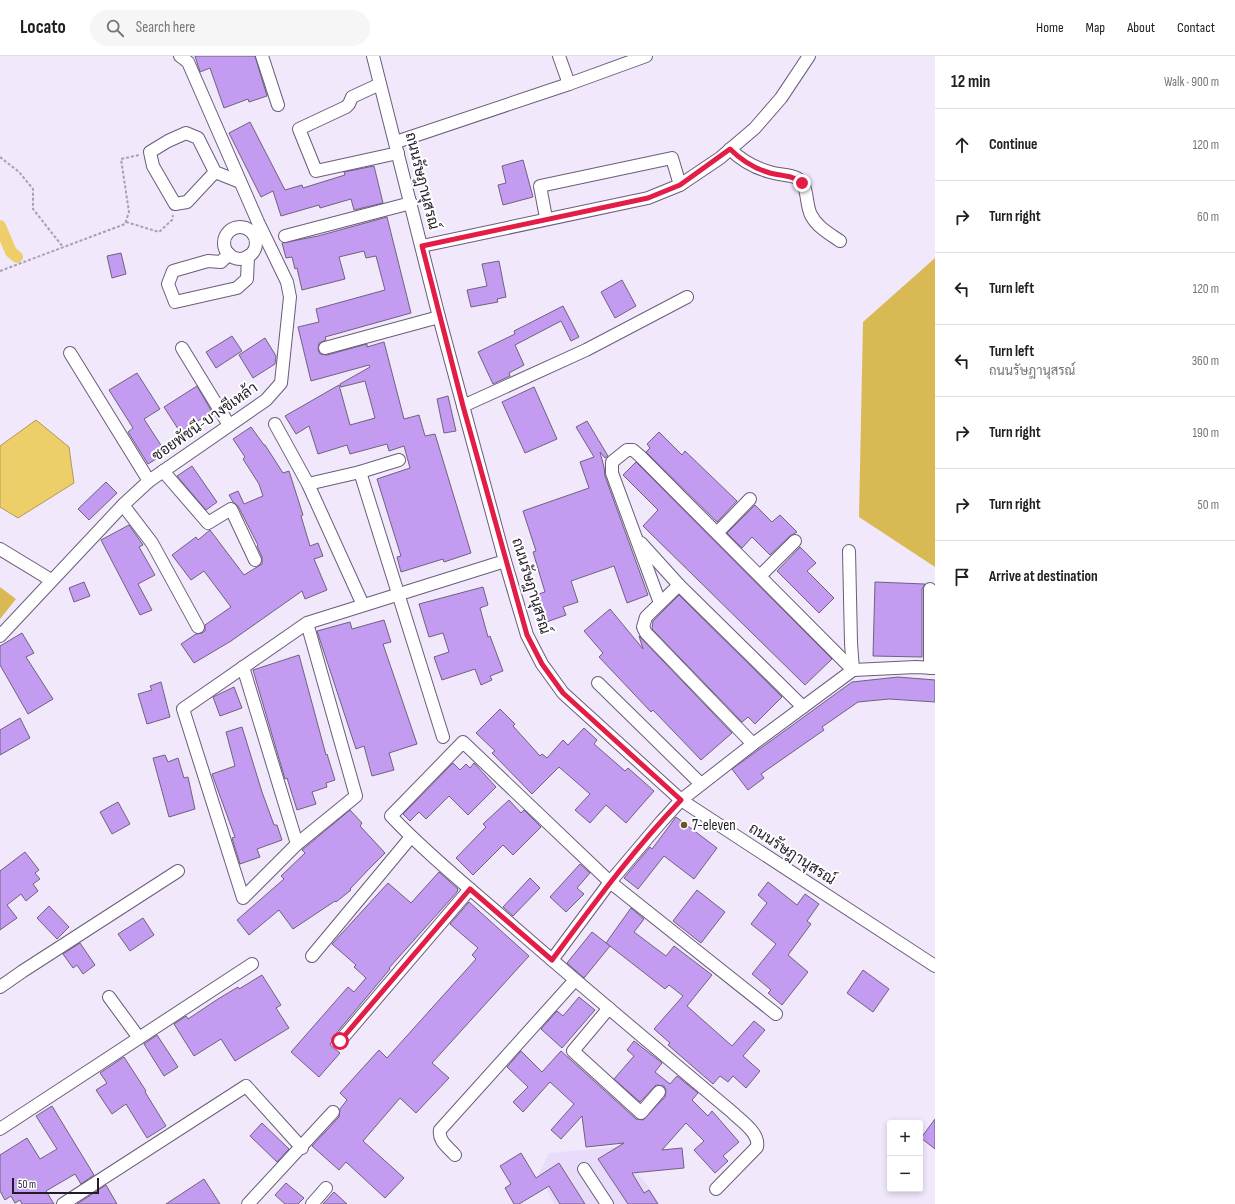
<!DOCTYPE html>
<html lang="en">
<head>
<meta charset="utf-8">
<style>
  :root { --surface:#fff; --page:#f6f6f6; --text:#202124; --muted:#757577; --line:#e0e0e0 }
  body { margin:0; font-family:"Sofia Sans Condensed",Sarabun,sans-serif; background:var(--page); color:var(--text) }
  .controls { position:absolute; right:12px; bottom:12px; display:grid; overflow:hidden; border-radius:4px; box-shadow:0 2px 6px #0003 }
  .controls button { width:36px; height:36px; display:grid; place-items:center; padding:0; border:0; border-bottom:1px solid var(--line); background:var(--surface); color:var(--text); font:20px sans-serif }
  .scale { position:absolute; left:12px; bottom:10px; width:87px; box-sizing:border-box; padding-left:4px; border:2px solid #221c28; border-top:0; font-size:11px; line-height:14px; white-space:nowrap; color:#221c28; -webkit-text-stroke:3px #fff; paint-order:stroke }
  .stop { position:absolute; width:12px; height:12px; margin:-9px; border:3px solid #e11d48; border-radius:50%; background:#fff }
  .stop.end { background:#e11d48; border-color:#fff; box-shadow:0 1px 4px #0008 }
  .list { margin:0; padding:0; list-style:none }
  h2 { display:flex; justify-content:space-between; align-items:center; height:52px; margin:0; padding:0 16px; font-size:17px }
  h2 small { font-size:13px; font-weight:400; color:var(--muted) }
  .list li { display:grid; grid-template-columns:26px 1fr auto; gap:12px; align-items:center; box-sizing:border-box; height:72px; padding:0 16px; border-top:1px solid var(--line) }
  .list b { display:block; font-size:15px; white-space:nowrap }
  .list p { margin:0; font-size:13px; white-space:nowrap; color:var(--muted) }
  .list em { font-size:13px; font-style:normal; color:var(--muted) }
  .icon { flex:none; width:22px; height:22px; fill:none; stroke:currentColor; stroke-width:2; stroke-linecap:round; stroke-linejoin:round }
  .map { position:relative; flex:none; width:935px; height:1148px; overflow:hidden }
  header { display:flex; align-items:center; gap:24px; box-sizing:border-box; height:56px; padding:0 20px; background:var(--surface); border-bottom:1px solid var(--line) }
  header strong { font-size:19px }
  nav { display:flex; gap:22px; margin-inline-start:auto; font-size:14px }
  .search { width:280px; height:36px; background:var(--page); display:flex; align-items:center; gap:10px; box-sizing:border-box; padding:0 14px; border-radius:22px; color:var(--muted); font-size:15px }
  main { display:flex }
  aside { flex:1; background:var(--surface) }
  .map>svg:first-child { display:block }
</style>
</head>
<body>
<header>
<strong>Locato</strong>
<div class="search"><svg class="icon" aria-label="search" viewBox="0 0 24 24"><circle cx="10" cy="10" r="6"/><path d="M15 15l6 6"/></svg>Search here</div>
<nav><a>Home</a><a>Map</a><a>About</a><a>Contact</a></nav>
</header>
<main>
<div class="map">
<svg width="935" height="1148" viewBox="0 0 935 1148">
  <rect width="100%" height="100%" fill="#f1e8fc"/>
  <!-- built -->
  <path fill="#e9dcfb" d="M616,1091L648,1130L660,1148H554L539,1118L549,1097Z"/>
  <!-- forest -->
  <g fill="#d9b953">
    <path d="M935,202V511L859,461L863,266Z"/>
    <path d="M0,531L16,543L0,563Z"/>
  </g>
  <!-- water -->
  <path fill="#eece69" stroke="#b19956" d="M36,364L69,391L74,427L18,462L0,451V390Z"/>
  <g fill="none" stroke-linecap="round" stroke-linejoin="round">
    <!-- canal -->
    <path stroke="#eece69" stroke-width="12" d="M0,170L11,196L17,201"/>
  </g>
  <!-- building -->
  <g fill="#c39bf0" stroke="#6f627e">
    <path d="M195,0H255L267,40L249,46L248,43L224,52L210,12L200,16Z"/>
    <path d="M250,66L285,134L302,129L303,132L345,119L344,116L374,110L383,147L354,154L351,143L320,152L319,149L281,160L273,135L261,141L229,77Z"/>
    <path d="M523,104L533,141L503,149L498,129L506,127L502,110Z"/>
    <path d="M387,161L411,257L325,281L326,284L319,287L318,294L320,298L327,299L367,288V291L384,286L404,363L419,359L425,380L435,378L471,497L444,506L443,503L401,516L397,501L401,500L377,423L410,412L404,390L389,395L387,388L350,398L347,389L318,398L309,370L296,378L285,360L339,329L350,369L375,362L365,325L341,331L340,328L370,311L369,309L311,325L298,271L319,266L316,253L385,234L376,200L366,202L364,195L339,201L345,223L302,234L297,212L295,213L292,201L286,202L282,187L318,180Z"/>
    <path d="M121,197L126,218L112,222L107,200Z"/>
    <path d="M499,205L506,241L497,243L498,246L471,251L467,234L487,230L482,208Z"/>
    <path d="M622,224L636,250L615,262L601,236Z"/>
    <path d="M563,250L579,281L571,285L561,265L515,289L524,309L509,317L510,320L493,328L478,296L515,278L514,275Z"/>
    <path d="M232,280L242,295L216,312L206,296Z"/>
    <path d="M265,282L276,300L275,308L253,322L239,299Z"/>
    <path d="M137,317L160,353L144,363L166,397L148,408L128,376L133,372L109,334Z"/>
    <path d="M197,330L212,356L180,376L164,351Z"/>
    <path d="M534,331L557,383L525,397L502,346Z"/>
    <path d="M448,340L456,375L444,377L437,343Z"/>
    <path d="M587,365L608,400L605,402L600,396L604,411L605,420L648,539L627,547L614,510L571,525L578,546L563,551L566,559L541,568L532,540L545,536L533,496L536,495L523,455L589,432L580,406L594,401L576,371Z"/>
    <path d="M251,371L264,389H265L283,417L289,415L303,459L301,460L310,490L318,487L323,500L314,503L327,534L305,543L302,535L231,585L194,607L181,588L196,578L202,577L205,575V569L231,551L204,515L191,524L172,499L196,481L198,484L210,474L244,519L262,508V501L257,490L258,489L238,450L233,446L229,439L238,435L244,448L263,440L259,428L243,403L245,401L233,383Z"/>
    <path d="M659,376L682,399L685,395L737,445L717,466L646,396L650,392L647,388Z"/>
    <path d="M636,406L832,603L805,629L643,470L658,454L623,419Z"/>
    <path d="M192,410L217,446L206,454L177,420Z"/>
    <path d="M106,426L117,437L89,464L78,453Z"/>
    <path d="M755,449L772,466L780,459L797,476L790,480L770,499L752,481L742,492L727,477Z"/>
    <path d="M129,469L143,489L139,491L155,519L138,528L152,554L140,559L101,484Z"/>
    <path d="M800,491L816,507L807,515L834,542L819,557L777,515Z"/>
    <path d="M84,526L90,540L74,546L69,532Z"/>
    <path d="M875,526L925,528L922,533V601L873,600Z"/>
    <path d="M483,531L488,549L480,552L488,581L490,580L503,615L490,620L492,624L481,629L475,613L442,624L434,601L449,596L443,577L429,581L419,548Z"/>
    <path d="M679,539L782,641L755,668L748,661L742,666L652,573L653,565Z"/>
    <path d="M610,553L643,593L639,580L732,677L701,704L653,654L651,656L599,601L603,597L584,575Z"/>
    <path d="M384,564L391,586L383,588L417,688L389,697L394,714L372,720L364,690L356,693L317,575L350,566L352,573Z"/>
    <path d="M22,577L34,597L26,601L53,643L28,658L0,609V590Z"/>
    <path d="M299,599L326,699L327,698L335,724L326,727L327,731L312,736L316,748L297,754L287,722L285,723L253,614Z"/>
    <path d="M898,621L935,624V646L889,643L858,646L822,671L824,674L761,718L764,722L748,734L732,713L852,626Z"/>
    <path d="M161,626L170,661L147,668L138,638L152,634L150,630Z"/>
    <path d="M234,631L242,652L220,660L213,641Z"/>
    <path d="M500,653L515,668L513,670L540,700L542,698L547,702L563,684L568,689L584,672L597,684L594,688L625,715L628,712L654,735L626,767L606,749L590,767L575,754L590,738L559,711L532,738L492,697L495,695L476,677Z"/>
    <path d="M20,662L30,682L0,699V674Z"/>
    <path d="M242,671L262,736L274,769H277L282,784L257,793L260,801L240,808L232,782L235,781L212,718L235,710L226,676Z"/>
    <path d="M165,699L168,706L178,702L184,722L188,721L195,753L169,761L153,702Z"/>
    <path d="M453,707L460,714L466,708L470,712L474,707L496,731L468,759L449,740L426,763L419,756L410,765L403,758Z"/>
    <path d="M509,744L521,757L524,754L541,771L513,799L503,789L473,819L456,802L486,771L483,768Z"/>
    <path d="M118,746L130,768L112,778L100,756Z"/>
    <path d="M350,754L362,767L360,770L385,797L368,814L350,833L351,834L336,846L335,845L293,873L279,854L249,879L237,864L284,823L281,820L305,797L302,794Z"/>
    <path d="M676,761L717,792L694,823L664,800L638,833L624,822L650,791L652,793Z"/>
    <path d="M25,796L39,814L35,817L40,823L33,828L38,835L26,845L21,838L7,849L17,862L0,874V815Z"/>
    <path d="M580,808L590,817L577,832L584,838L566,856L550,841Z"/>
    <path d="M439,816L458,833L457,836L389,912L390,913L334,980L330,989L340,997L319,1021L291,996L348,931L354,936L366,922L354,911L356,909L332,888L388,827L411,847Z"/>
    <path d="M530,822L540,832L513,860L503,851Z"/>
    <path d="M768,826L797,849L805,838L819,848L807,865L811,868L788,899L808,916L782,949L768,937L771,934L752,918L776,888L751,868L767,847L758,839Z"/>
    <path d="M697,834L725,856L701,887L673,865Z"/>
    <path d="M469,846L529,900L432,1007L449,1022L416,1057L400,1042L363,1085L404,1122L385,1142L346,1106L339,1114L312,1090L339,1061L340,1053L347,1044L340,1037L379,994L387,1002L476,903L472,899L478,892L450,868Z"/>
    <path d="M49,850L69,871L57,883L37,862Z"/>
    <path d="M631,852L644,863L634,876L666,900L674,890L712,919L687,950L732,990L754,965L765,974L743,1000L760,1015L746,1032L733,1020L728,1026L720,1020L713,1028L668,989L670,987L654,973L683,940L669,929L665,933L606,887Z"/>
    <path d="M143,862L154,879L130,895L118,878Z"/>
    <path d="M592,876L610,890L584,922L567,907Z"/>
    <path d="M80,887L95,909L83,918L77,909L73,912L63,898Z"/>
    <path d="M863,914L889,933L873,956L847,937Z"/>
    <path d="M262,919L281,949L276,952L289,972L235,1005L221,983L194,1000L174,968L186,960L188,963L218,943L238,931L239,933Z"/>
    <path d="M579,941L595,954L562,992L541,973L557,955L563,960Z"/>
    <path d="M157,979L178,1011L164,1020L144,988Z"/>
    <path d="M634,985L662,1007L655,1016L670,1028L677,1020L698,1037L692,1044L708,1060L712,1055L739,1086L723,1100L728,1105L715,1117L694,1094L704,1085L686,1067L662,1094L682,1092L684,1112L632,1117L644,1137L649,1134L658,1148H628L598,1103L624,1087L586,1091L582,1060L561,1083L551,1074L574,1048L550,1026L523,1056L513,1046L528,1031L507,1011L521,995L542,1016L561,995L636,1063L643,1064L665,1041L666,1034L664,1030L656,1029L640,1046L614,1023L634,1000L627,994Z"/>
    <path d="M124,1001L146,1035L145,1036L166,1070L147,1082L126,1048L112,1058L96,1034L107,1027L100,1017Z"/>
    <path d="M52,1050L94,1119L81,1128L75,1118L46,1135L54,1148H22L20,1144L15,1147L11,1140L5,1144L0,1135V1099L27,1082L40,1103L57,1093L36,1060Z"/>
    <path d="M935,1063V1093L921,1082Z"/>
    <path d="M262,1067L289,1093L277,1106L250,1080Z"/>
    <path d="M521,1097L536,1122L559,1107L585,1148H560L549,1130L519,1148H514L505,1132L511,1128L500,1110Z"/>
    <path d="M204,1123L220,1148H166Z"/>
    <path d="M286,1127L304,1142L298,1148H285L275,1139Z"/>
    <path d="M106,1129L117,1148H77Z"/>
    <path d="M334,1136L347,1148H323Z"/>
  </g>
  <g fill="none" stroke-linecap="round" stroke-linejoin="round">
    <!-- minor casing -->
    <g stroke="#6a5d79" stroke-width="14">
      <g id="minor">
        <path d="M262,0L278,49"/>
        <path d="M373,0L439,261L505,505L527,579L542,608L563,637L681,744L935,910"/>
        <path d="M559,0L569,28"/>
        <path d="M380,28L352,41L349,48L346,51L299,73L316,115L398,97"/>
        <path d="M396,86L569,28L646,0"/>
        <path d="M730,93C741,104 755,112 770,116C778,119 789,118 797,122C809,129 805,147 811,159C817,171 830,178 840,185"/>
        <path d="M215,116L187,146L175,148L153,110L150,96L168,85L186,77L198,82L215,116L240,126"/>
        <path d="M546,162L540,130L672,102L680,129"/>
        <circle cx="240" cy="187" r="16"/>
        <path d="M285,180L411,147"/>
        <path d="M422,190L648,142L680,129L720,102L755,72L781,42L809,0"/>
        <path d="M229,198L221,206L208,205L173,215L168,228L175,246L237,232L247,223L248,200"/>
        <path d="M182,292L229,369"/>
        <path d="M325,292L439,261"/>
        <path d="M70,297L149,425"/>
        <path d="M463,350L586,294L687,241"/>
        <path d="M275,368L308,428L363,549"/>
        <path d="M163,415L208,467L231,453L255,504"/>
        <path d="M360,416L443,681"/>
        <path d="M308,428L360,416L399,404"/>
        <path d="M123,449L152,487L198,571"/>
        <path d="M717,477L750,443"/>
        <path d="M641,487L679,529L803,651"/>
        <path d="M0,493L51,524"/>
        <path d="M849,495L851,587L853,614"/>
        <path d="M760,520L795,485"/>
        <path d="M679,529L646,561L643,571L646,577L753,688"/>
        <path d="M930,533V612"/>
        <path d="M660,547L612,417V406L627,394H633L640,400L853,614"/>
        <path d="M307,567L356,740L297,788L243,842L183,653L307,567L505,505"/>
        <path d="M0,580L123,449L149,425L266,344L281,327L290,241L287,226L258,166L188,6L180,0"/>
        <path d="M243,611L297,788"/>
        <path d="M598,627L701,728"/>
        <path d="M312,900L411,781"/>
        <path d="M552,904L610,826L661,766L681,744L753,688L853,614L916,611L935,612"/>
        <path d="M0,931L23,915L178,815"/>
        <path d="M109,941L139,982"/>
        <path d="M609,952L573,995L641,1057L659,1036"/>
        <path d="M340,985L470,833"/>
        <path d="M0,1073L252,908"/>
        <path d="M455,1099C448,1091 438,1085 440,1074L575,924"/>
        <path d="M584,1113L607,1148"/>
        <path d="M716,1133L757,1091C760,1077 741,1065 732,1056C656,992 580,929 506,864C467,830 426,797 391,760L463,686L610,826L776,958"/>
        <path d="M63,1148L246,1030L302,1092"/>
        <path d="M248,1148L333,1056"/>
        <path d="M312,1148L326,1132"/>
      </g>
    </g>
    <!-- path -->
    <g stroke="#a8a0b1" stroke-width="2" stroke-dasharray="3 2" stroke-linecap="butt">
      <path d="M0,101L19,116L33,133V153L63,191"/>
      <path d="M126,166L159,176L172,164L173,159"/>
      <path d="M0,215L125,168L129,156L121,103L139,99"/>
    </g>
    <!-- minor -->
    <use href="#minor" stroke="#fff" stroke-width="12"/>
  </g>
  <g fill="none" stroke-linecap="round" stroke-linejoin="round">
    <!-- route -->
    <path stroke="#e11d48" stroke-width="5" d="M340,985L470,833L552,904C593,849 633,794 681,744L563,637L542,608L527,579L463,350L422,190L648,142L680,129L730,93C741,104 756,113 770,117C782,120 793,119 802,127"/>
  </g>
  <!-- markers -->
  <circle fill="#675725" stroke="#fff" stroke-width="1.5" cx="684" cy="769" r="4"/>
  <g text-anchor="middle" dominant-baseline="central" stroke-width="4" stroke-linejoin="round" paint-order="stroke">
    <!-- street labels -->
    <g font-size="15" fill="#221c28" stroke="#fff">
      <text transform="translate(422 125) rotate(76)">ถนนรัษฎานุสรณ์</text>
      <text transform="translate(205 366) rotate(-35)">ซอยพัชนี-บางชีเหล้า</text>
      <text transform="translate(531 530) rotate(73)">ถนนรัษฎานุสรณ์</text>
      <text transform="translate(792 798) rotate(33)">ถนนรัษฎานุสรณ์</text>
    </g>
    <!-- poi labels -->
    <g font-size="15" fill="#221c28" stroke="#fff" text-anchor="start">
      <text x="692" y="769">7-eleven</text>
    </g>
  </g>
</svg>
<div class="controls">
<button>+</button>
<button>−</button>
</div>
<div class="scale">50 m</div>
<div class="stop" style="left:340px;top:985px"></div>
<div class="stop end" style="left:802px;top:127px"></div>
</div>
<aside>
<h2>12 min<small>Walk · 900 m</small></h2>
<ul class="list">
<li><svg class="icon" aria-label="ahead" viewBox="0 0 24 24"><path d="M12 20V5M6 11l6-6 6 6"/></svg><div><b>Continue</b></div><em>120 m</em></li>
<li><svg class="icon" aria-label="right" viewBox="0 0 24 24"><path d="M7 20v-9h11M14 6l5 5-5 5"/></svg><div><b>Turn right</b></div><em>60 m</em></li>
<li><svg class="icon" aria-label="left" viewBox="0 0 24 24"><path d="M17 20v-9H6M10 6l-5 5 5 5"/></svg><div><b>Turn left</b></div><em>120 m</em></li>
<li><svg class="icon" aria-label="left" viewBox="0 0 24 24"><path d="M17 20v-9H6M10 6l-5 5 5 5"/></svg><div><b>Turn left</b><p>ถนนรัษฎานุสรณ์</p></div><em>360 m</em></li>
<li><svg class="icon" aria-label="right" viewBox="0 0 24 24"><path d="M7 20v-9h11M14 6l5 5-5 5"/></svg><div><b>Turn right</b></div><em>190 m</em></li>
<li><svg class="icon" aria-label="right" viewBox="0 0 24 24"><path d="M7 20v-9h11M14 6l5 5-5 5"/></svg><div><b>Turn right</b></div><em>50 m</em></li>
<li><svg class="icon" aria-label="arrive" viewBox="0 0 24 24"><path d="M6 21V4h12l-3 4 3 4H6"/></svg><div><b>Arrive at destination</b></div></li>
</ul>
</aside>
</main>
</body>
</html>
